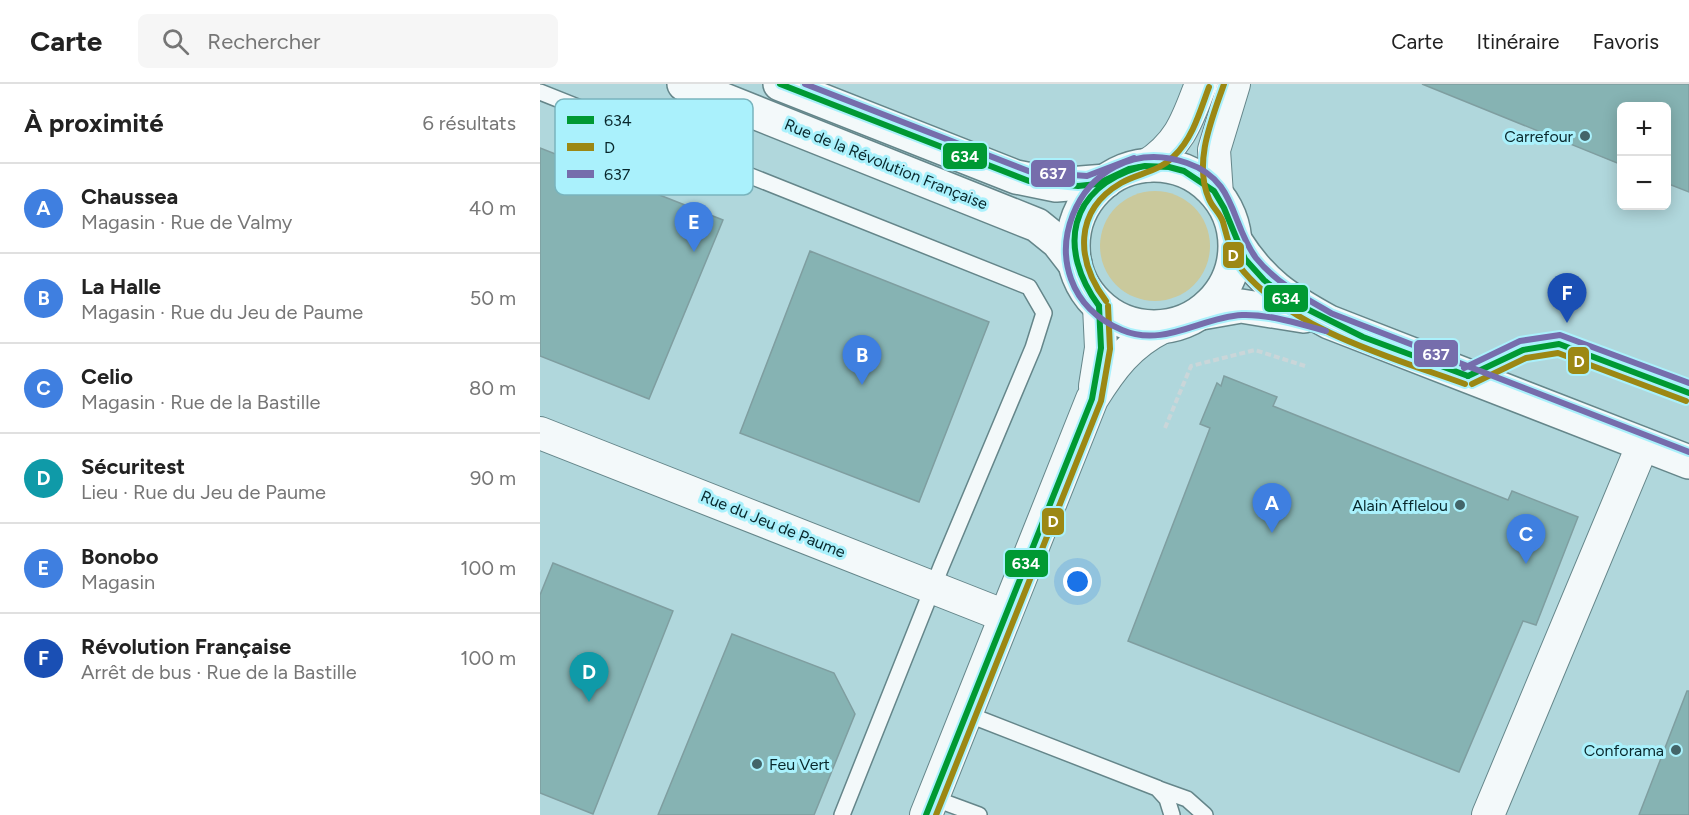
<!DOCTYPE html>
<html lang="fr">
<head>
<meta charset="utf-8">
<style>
  :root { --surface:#fff; --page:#f6f6f6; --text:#222; --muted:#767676; --line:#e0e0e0; --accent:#111827 }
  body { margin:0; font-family:Figtree,sans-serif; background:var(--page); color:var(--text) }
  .controls { position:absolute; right:18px; top:18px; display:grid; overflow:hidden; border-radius:9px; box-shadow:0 3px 15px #0003 }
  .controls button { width:54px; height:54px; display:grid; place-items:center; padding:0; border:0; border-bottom:2px solid var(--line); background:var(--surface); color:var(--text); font:30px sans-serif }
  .you { position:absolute; left:538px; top:498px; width:21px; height:21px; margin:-15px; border:4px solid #fff; border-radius:50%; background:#1a73e8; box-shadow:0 0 0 9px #1a73e833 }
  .badge { display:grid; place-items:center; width:39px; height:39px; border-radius:50%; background:var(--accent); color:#fff; font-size:20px; font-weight:700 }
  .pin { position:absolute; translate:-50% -50px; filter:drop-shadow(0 2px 3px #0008) }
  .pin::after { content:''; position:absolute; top:32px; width:21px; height:18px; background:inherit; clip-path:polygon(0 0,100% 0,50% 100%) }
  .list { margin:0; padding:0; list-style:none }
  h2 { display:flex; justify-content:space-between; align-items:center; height:78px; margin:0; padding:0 24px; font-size:26px }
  h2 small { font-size:20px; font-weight:400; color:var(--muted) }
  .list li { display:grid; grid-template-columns:39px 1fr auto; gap:18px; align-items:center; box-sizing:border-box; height:90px; padding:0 24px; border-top:2px solid var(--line) }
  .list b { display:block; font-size:22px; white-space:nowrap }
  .list p { margin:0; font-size:20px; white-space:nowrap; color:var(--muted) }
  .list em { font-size:20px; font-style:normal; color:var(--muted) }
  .icon { flex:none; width:33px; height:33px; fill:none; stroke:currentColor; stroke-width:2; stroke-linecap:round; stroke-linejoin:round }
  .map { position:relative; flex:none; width:1149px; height:731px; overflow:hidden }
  header { display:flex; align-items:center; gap:36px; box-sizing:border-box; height:84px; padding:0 30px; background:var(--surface); border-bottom:2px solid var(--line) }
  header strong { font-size:28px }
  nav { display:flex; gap:33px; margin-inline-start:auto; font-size:21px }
  .search { width:420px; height:54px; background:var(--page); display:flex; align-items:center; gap:15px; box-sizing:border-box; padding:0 21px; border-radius:9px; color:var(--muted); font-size:22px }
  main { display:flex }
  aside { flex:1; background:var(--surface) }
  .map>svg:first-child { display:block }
</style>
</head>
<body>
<header>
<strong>Carte</strong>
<div class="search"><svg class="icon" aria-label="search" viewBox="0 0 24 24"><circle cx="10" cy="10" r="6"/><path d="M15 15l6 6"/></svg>Rechercher</div>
<nav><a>Carte</a><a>Itinéraire</a><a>Favoris</a></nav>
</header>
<main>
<aside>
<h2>À proximité<small>6 résultats</small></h2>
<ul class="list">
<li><span class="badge" style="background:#3f7fe0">A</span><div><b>Chaussea</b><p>Magasin · Rue de Valmy</p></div><em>40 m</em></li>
<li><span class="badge" style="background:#3f7fe0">B</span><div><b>La Halle</b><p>Magasin · Rue du Jeu de Paume</p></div><em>50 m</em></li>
<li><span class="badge" style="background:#3f7fe0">C</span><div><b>Celio</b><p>Magasin · Rue de la Bastille</p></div><em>80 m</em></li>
<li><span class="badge" style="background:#0f9aa8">D</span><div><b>Sécuritest</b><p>Lieu · Rue du Jeu de Paume</p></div><em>90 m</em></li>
<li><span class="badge" style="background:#3f7fe0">E</span><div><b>Bonobo</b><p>Magasin</p></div><em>100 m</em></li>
<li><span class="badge" style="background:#1a4fb4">F</span><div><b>Révolution Française</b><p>Arrêt de bus · Rue de la Bastille</p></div><em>100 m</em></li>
</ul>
</aside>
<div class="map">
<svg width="1149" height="731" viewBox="0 0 1149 731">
  <rect width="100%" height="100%" fill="#b0d7dc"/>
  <!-- green -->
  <circle fill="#cac99c" cx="615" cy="162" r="55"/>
  <!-- building -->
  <g fill="#86b3b3" stroke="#7f9ea0" stroke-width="1.5">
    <path d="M882,0H1149V108L1126,99V22H1082V81Z"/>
    <path d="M0,64L183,136L109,315L0,272Z"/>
    <path d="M270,167L449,238L379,418L200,349Z"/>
    <path d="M684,292L737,313L733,322L968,416L972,407L1038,433L996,541L983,537L919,688L588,557L670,344L660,340L677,299L681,302Z"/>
    <path d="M13,479L133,527L53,730L0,709V511Z"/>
    <path d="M192,550L294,589L315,630L274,731H118Z"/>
    <path d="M1147,607H1149V731H1099Z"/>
  </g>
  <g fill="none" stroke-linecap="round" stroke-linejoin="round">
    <!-- service casing -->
    <g stroke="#65868a" stroke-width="18">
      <g id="service">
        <path d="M0,8L489,203L504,229L493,264L401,483L302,731"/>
        <path d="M930,290C959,276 986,259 1019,260L1149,309"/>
        <path d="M427,630L617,704L627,715L632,731"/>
        <path d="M619,705L647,715L665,731"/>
        <path d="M393,714L439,731"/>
      </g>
    </g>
    <!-- minor casing -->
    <g stroke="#65868a" stroke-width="34">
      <g id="minor">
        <path d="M606,82C640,60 647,37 661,0"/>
        <path d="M677,111L674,66L694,0"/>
        <path d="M555,302L561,264L559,222"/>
        <path d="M0,349L465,532"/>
        <path d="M386,731L552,315C572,283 589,260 623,243"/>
        <path d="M948,731L1103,360"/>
      </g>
    </g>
    <!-- tertiary casing -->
    <g stroke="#65868a" stroke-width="36">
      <g id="tertiary">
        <path d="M144,0L497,141L518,158L535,180"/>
        <path d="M240,0L476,93L516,101L566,97"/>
        <circle cx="614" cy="162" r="81"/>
        <path d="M696,158C722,199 747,215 789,238L1149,378"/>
        <path d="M661,229L701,222L764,232"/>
      </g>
    </g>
    <!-- path -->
    <path stroke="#cad6d9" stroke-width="4" stroke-dasharray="6 3" stroke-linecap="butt" d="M625,344L651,282L715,266L765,282"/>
    <!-- service -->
    <use href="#service" stroke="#f3f9fa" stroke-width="15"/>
    <!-- minor -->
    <use href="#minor" stroke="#f3f9fa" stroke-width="32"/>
    <!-- tertiary -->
    <use href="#tertiary" stroke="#f3f9fa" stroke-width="33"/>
    <!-- bus-1 casing -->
    <g stroke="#aaf1fc" stroke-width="10">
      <g id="bus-1">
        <path d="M240,0L489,97L538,102L557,100L589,85L605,82L629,83L644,87L674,107L684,124L705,175L724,196L747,215L823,253L928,292"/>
        <path d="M559,222C517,164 528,105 600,83"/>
        <path d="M928,292L983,266L1019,260L1149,309"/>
        <path d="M386,731L552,315L561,264L559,222"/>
      </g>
    </g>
    <!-- bus-2 casing -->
    <g stroke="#aaf1fc" stroke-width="10">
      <g id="bus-2">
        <path d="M684,0C672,35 653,78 669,115C672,123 680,129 683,138C688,156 691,173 704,188C755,247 853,274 925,300"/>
        <path d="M566,217C536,177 533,127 581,99C599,89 619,88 634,72C653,54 660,27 669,3"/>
        <path d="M932,300L986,274L1018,269L1146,317"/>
        <path d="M396,731L561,317L570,265L568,222"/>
      </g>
    </g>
    <!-- bus-3 casing -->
    <g stroke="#aaf1fc" stroke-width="10">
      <g id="bus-3">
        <path d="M265,0L491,88L547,92L594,74"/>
        <path d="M786,247C759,240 730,230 702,231C661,233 624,264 582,246C474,200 537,41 647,79C697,96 690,139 716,174C736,199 766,215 793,230L1149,368"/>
        <path d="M924,284L980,257L1020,251L1149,299"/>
      </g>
    </g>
    <!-- bus-1 -->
    <use href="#bus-1" stroke="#093" stroke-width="6"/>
    <!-- bus-2 -->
    <use href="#bus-2" stroke="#9c8814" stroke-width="6"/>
    <!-- bus-3 -->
    <use href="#bus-3" stroke="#766dac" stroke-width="6"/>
  </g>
  <!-- markers -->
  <g fill="#436569" stroke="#aaf1fc" stroke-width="2">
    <circle cx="1045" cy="52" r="6"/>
    <circle cx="920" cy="421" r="6"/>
    <circle cx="1136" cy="666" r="6"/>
    <circle cx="217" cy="680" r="6"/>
  </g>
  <g text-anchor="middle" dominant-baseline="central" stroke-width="6" stroke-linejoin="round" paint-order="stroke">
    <!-- poi labels -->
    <g font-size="16" fill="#08272b" stroke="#aaf1fc" text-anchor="end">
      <text x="1033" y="52">Carrefour</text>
      <text x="908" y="421">Alain Afflelou</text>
      <text x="1124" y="666">Conforama</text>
      <text x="229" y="680" text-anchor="start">Feu Vert</text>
    </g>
    <!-- street labels -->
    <g font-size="16" fill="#08272b" stroke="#aaf1fc">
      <text transform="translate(346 80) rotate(22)">Rue de la Révolution Française</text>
      <text transform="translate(233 440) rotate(22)">Rue du Jeu de Paume</text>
    </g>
  </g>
  <!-- legend -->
  <rect x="15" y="15" width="198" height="96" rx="9" fill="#aaf1fc" stroke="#79b4bd" stroke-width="1.5"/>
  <rect x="27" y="32" width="27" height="8" fill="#093"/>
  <rect x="27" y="59" width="27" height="8" fill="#9c8814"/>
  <rect x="27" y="86" width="27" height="8" fill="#766dac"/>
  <g font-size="16" fill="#08272b">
    <text x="64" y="42">634</text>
    <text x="64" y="69">D</text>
    <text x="64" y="96">637</text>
  </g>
  <g stroke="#aaf1fc" stroke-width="2">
    <rect x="402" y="58" width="46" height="28" rx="6" fill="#093"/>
    <rect x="490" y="75" width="46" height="29" rx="6" fill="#766dac"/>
    <rect x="682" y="157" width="23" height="28" rx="6" fill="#9c8814"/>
    <rect x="723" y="200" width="46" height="29" rx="6" fill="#093"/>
    <rect x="873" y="255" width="46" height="29" rx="6" fill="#766dac"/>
    <rect x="1027" y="262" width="23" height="29" rx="6" fill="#9c8814"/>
    <rect x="501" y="423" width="24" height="29" rx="6" fill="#9c8814"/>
    <rect x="464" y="465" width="45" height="29" rx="6" fill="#093"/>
  </g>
  <g font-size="16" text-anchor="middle" font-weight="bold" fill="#fff">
    <text x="425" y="78">634</text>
    <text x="513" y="95">637</text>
    <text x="693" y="177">D</text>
    <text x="746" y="220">634</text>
    <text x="896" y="276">637</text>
    <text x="1039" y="283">D</text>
    <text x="513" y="443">D</text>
    <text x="486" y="485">634</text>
  </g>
</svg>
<div class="controls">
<button>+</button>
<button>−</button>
</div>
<div class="you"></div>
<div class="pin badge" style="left:732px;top:449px;background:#3f7fe0">A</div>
<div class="pin badge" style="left:322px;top:301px;background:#3f7fe0">B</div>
<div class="pin badge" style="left:986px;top:480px;background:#3f7fe0">C</div>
<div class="pin badge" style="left:49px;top:618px;background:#0f9aa8">D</div>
<div class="pin badge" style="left:154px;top:168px;background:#3f7fe0">E</div>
<div class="pin badge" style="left:1027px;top:239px;background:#1a4fb4">F</div>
</div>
</main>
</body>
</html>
